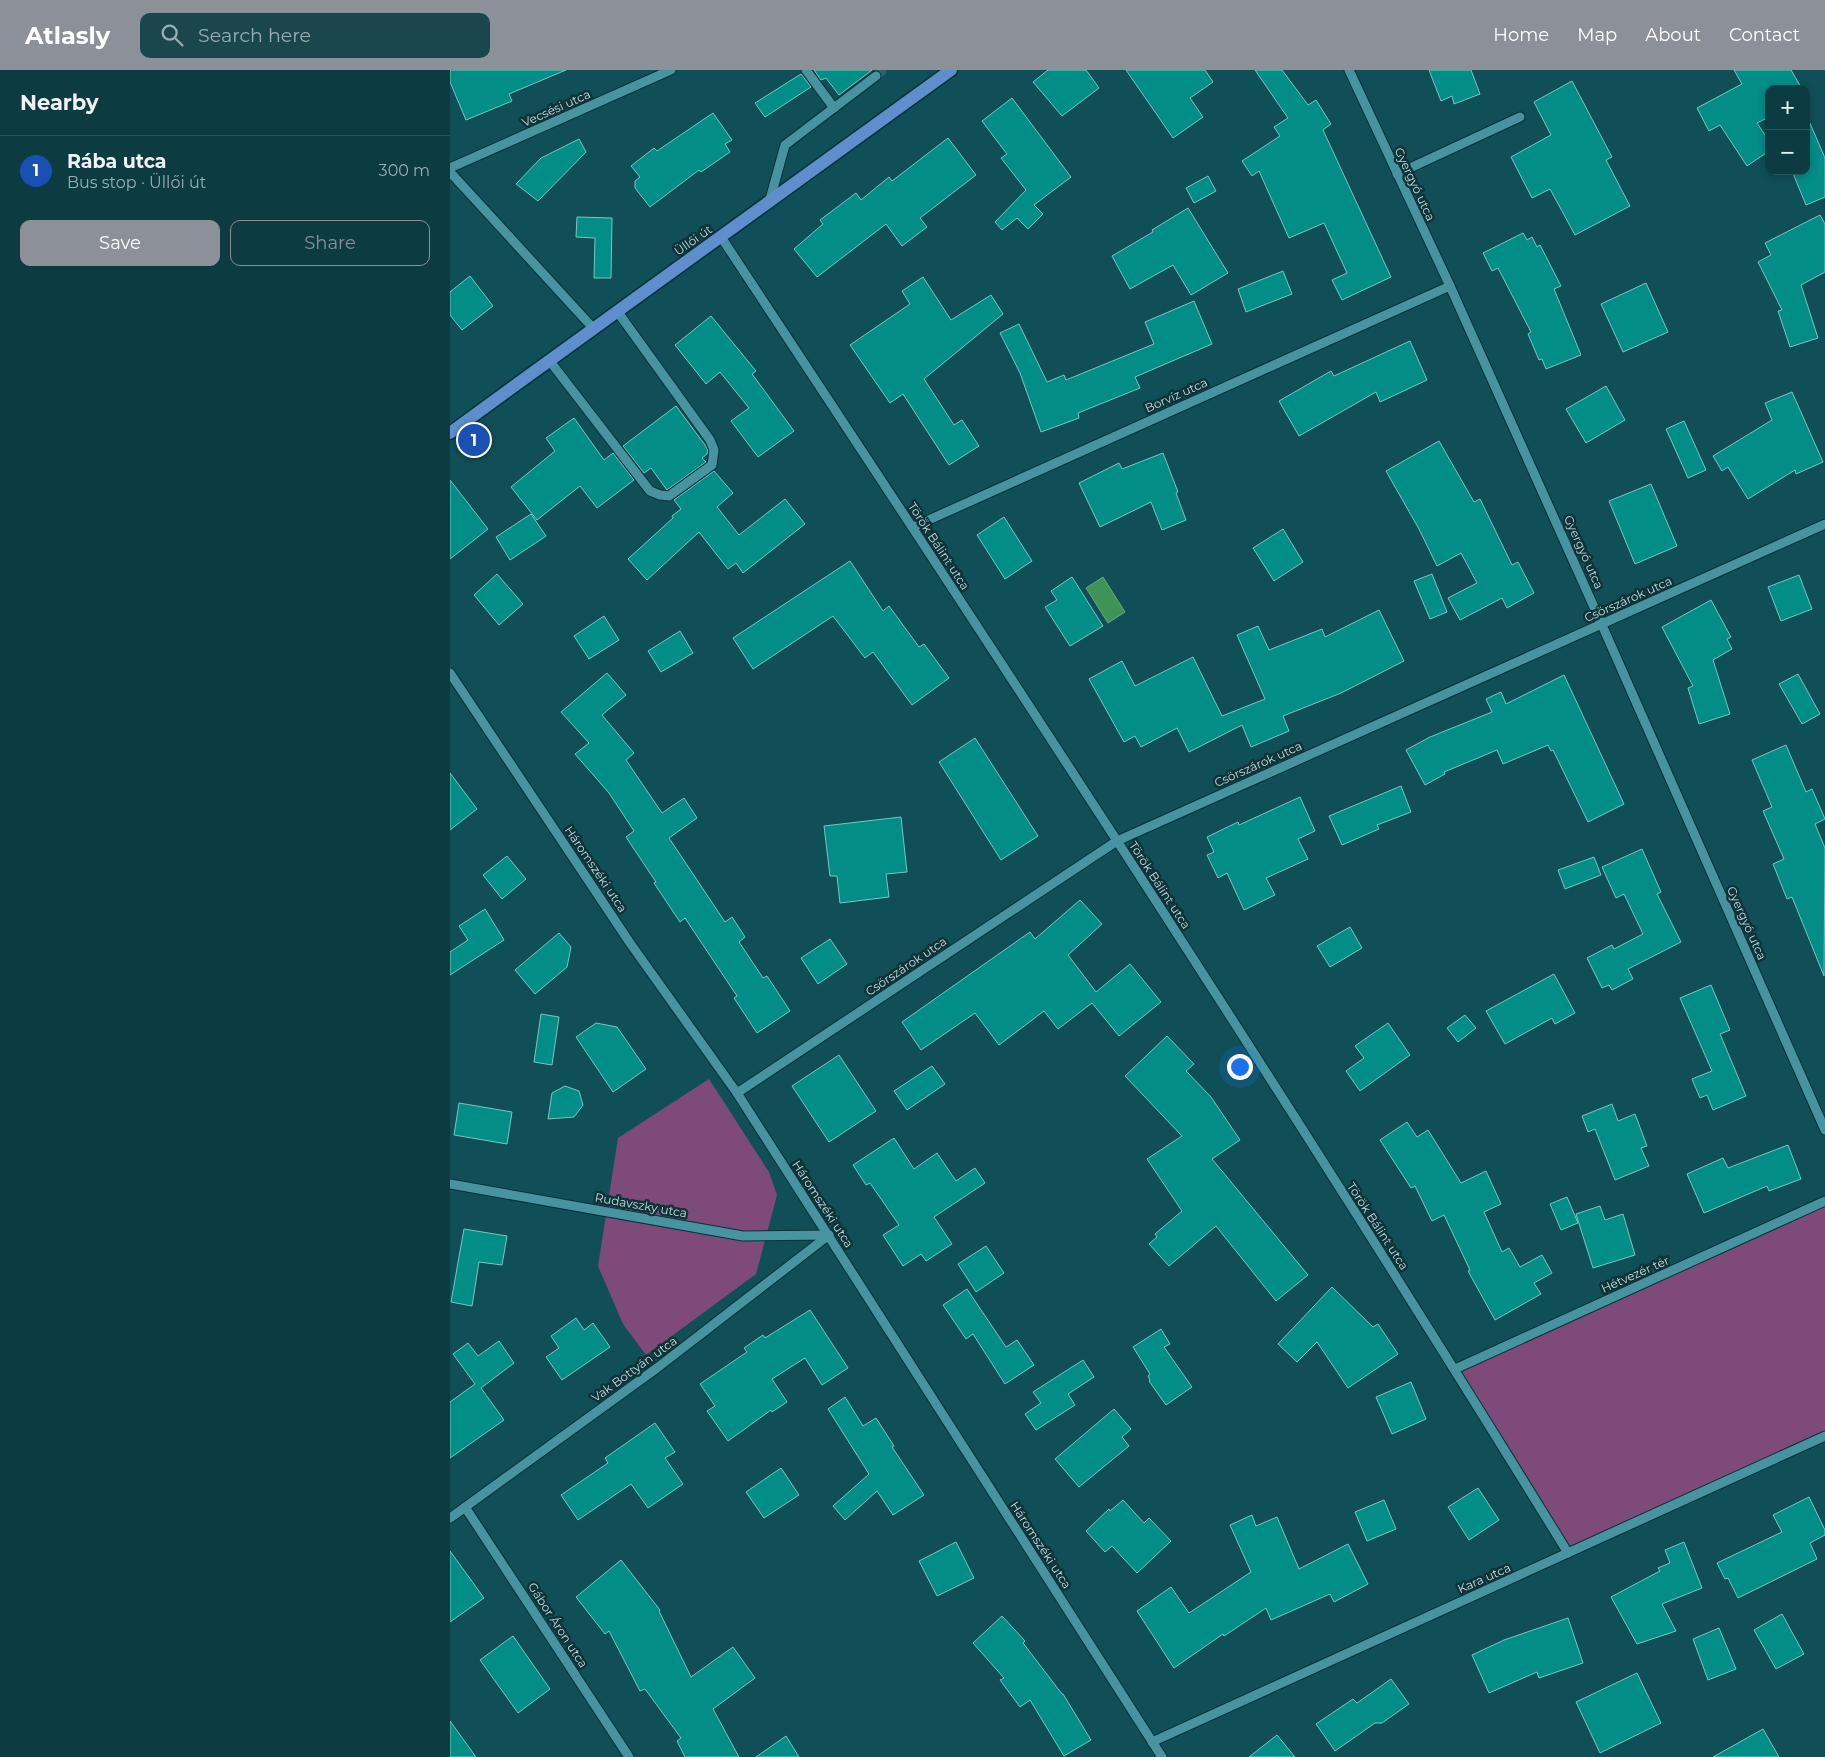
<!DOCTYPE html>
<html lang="en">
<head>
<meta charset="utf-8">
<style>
  :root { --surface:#0c3b42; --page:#1a464d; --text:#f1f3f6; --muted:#9aadb2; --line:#2c555b; --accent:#8c9099 }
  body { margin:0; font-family:Montserrat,sans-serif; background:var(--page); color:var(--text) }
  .controls { position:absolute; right:15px; top:15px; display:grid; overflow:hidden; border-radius:10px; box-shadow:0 2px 8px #0003 }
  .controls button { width:45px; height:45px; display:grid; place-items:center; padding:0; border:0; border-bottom:1px solid var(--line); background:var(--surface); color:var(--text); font:25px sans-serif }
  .you { position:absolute; left:789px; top:996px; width:18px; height:18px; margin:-12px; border:4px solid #fff; border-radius:50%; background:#1a73e8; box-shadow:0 0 0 8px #1a73e833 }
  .badge { display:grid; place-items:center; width:32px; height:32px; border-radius:50%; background:var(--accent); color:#fff; font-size:16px; font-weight:700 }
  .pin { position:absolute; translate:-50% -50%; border:2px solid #fff; box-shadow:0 1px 5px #0006 }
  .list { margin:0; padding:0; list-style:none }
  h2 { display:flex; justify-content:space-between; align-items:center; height:65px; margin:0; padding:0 20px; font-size:21px }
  h2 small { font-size:16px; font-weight:400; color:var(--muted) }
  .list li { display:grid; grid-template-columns:32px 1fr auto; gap:15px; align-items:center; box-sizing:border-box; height:70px; padding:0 20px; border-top:1px solid var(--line) }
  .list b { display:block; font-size:19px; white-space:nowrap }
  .list p { margin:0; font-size:16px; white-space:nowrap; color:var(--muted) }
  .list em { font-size:16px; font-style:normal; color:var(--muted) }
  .actions { display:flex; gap:10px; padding:15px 20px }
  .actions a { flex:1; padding:11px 0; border:1px solid var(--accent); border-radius:10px; text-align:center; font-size:18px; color:var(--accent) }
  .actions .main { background:var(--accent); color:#fff }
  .icon { flex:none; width:28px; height:28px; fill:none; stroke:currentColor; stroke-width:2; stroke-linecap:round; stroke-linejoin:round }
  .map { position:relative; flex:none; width:1375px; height:1687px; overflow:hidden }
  header { display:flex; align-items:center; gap:30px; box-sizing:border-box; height:70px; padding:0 25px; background:var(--accent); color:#fff }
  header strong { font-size:24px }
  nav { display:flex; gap:28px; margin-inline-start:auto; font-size:18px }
  .search { width:350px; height:45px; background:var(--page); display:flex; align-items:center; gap:12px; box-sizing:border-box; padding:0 18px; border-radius:10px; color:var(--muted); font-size:19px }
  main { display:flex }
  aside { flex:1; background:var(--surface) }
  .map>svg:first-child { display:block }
</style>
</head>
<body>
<header>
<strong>Atlasly</strong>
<div class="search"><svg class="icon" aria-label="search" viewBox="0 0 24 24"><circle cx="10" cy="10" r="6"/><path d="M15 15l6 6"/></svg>Search here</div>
<nav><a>Home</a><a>Map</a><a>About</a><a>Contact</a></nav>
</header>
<main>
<aside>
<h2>Nearby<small></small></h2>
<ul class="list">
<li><span class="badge" style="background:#1a4fb4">1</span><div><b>Rába utca</b><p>Bus stop · Üllői út</p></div><em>300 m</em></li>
</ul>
<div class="actions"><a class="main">Save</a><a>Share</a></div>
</aside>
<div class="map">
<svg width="1375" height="1687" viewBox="0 0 1375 1687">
  <rect width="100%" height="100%" fill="#104f58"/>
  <!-- green -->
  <g fill="#7e4a7a">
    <path d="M259,1009L319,1102L327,1125L306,1204L196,1285L173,1254L148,1196L168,1068Z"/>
    <path d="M1375,1131V1366L1118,1483L1005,1299Z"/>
  </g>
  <!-- water -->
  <path fill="#3f9354" stroke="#64aa80" d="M653,507L675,542L658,553L636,518Z"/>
  <!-- building -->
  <g fill="#038d87" stroke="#79c7c1">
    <path d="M0,0H116L59,24L62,31L16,50L0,12Z"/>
    <path d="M364,0H422L389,25L376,8L371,10Z"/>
    <path d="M598,0H636L649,18L612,46L583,12Z"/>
    <path d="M676,0H755L763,12L740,28L753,47L723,68Z"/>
    <path d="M805,0H832L858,35L866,30L881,54L873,60L941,207L892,230L882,210L897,203L874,153L839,168L809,101L802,106L792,91L830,66L824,57L838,48Z"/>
    <path d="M979,0H1021L1030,24L1004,34L1002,26L991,31Z"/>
    <path d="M1284,0H1341L1352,19H1319V47L1307,53L1319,71V81L1297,96L1270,55L1259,61L1247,38L1292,14Z"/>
    <path d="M351,4L361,17L315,47L305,33Z"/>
    <path d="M1122,11L1162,87L1156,90L1180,136L1125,165L1100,119L1082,128L1061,87L1101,65L1084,32Z"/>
    <path d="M562,28L621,107L584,135L593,144L578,159L567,148L552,160L545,152L576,120L551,88L557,84L532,51Z"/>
    <path d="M263,43L282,70L275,74L280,82L251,102L249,100L200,137L185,118V111L190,107L181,96L204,78L207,81Z"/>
    <path d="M1356,44L1375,88V127L1356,135L1342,101H1356Z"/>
    <path d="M498,68L526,105L470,148L477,157L452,176L436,154L367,207L344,179L373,154L370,150L406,123L411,130L439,107L442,111Z"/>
    <path d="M129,69L136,82L88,131L66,114L91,88Z"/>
    <path d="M758,106L766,121L744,133L736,118Z"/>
    <path d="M738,138L778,203L741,225L723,195L680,219L662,186L703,162L702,160Z"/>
    <path d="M1370,145L1375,154V202L1351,215L1368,268L1340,277L1328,241L1332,240L1308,192L1321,185L1315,173Z"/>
    <path d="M127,147L162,148L161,208H144L145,168L126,167Z"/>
    <path d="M1073,163L1077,170L1082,167L1087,177L1090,175L1111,216L1104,219L1131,285L1096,299L1092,289L1089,290L1078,264L1081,262L1048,198L1042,201L1033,183Z"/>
    <path d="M833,201L842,224L796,242L788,219Z"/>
    <path d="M20,206L43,236L12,260L0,245V222Z"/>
    <path d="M473,207L501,250L541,225L553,244L474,309L504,355L512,350L529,376L499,395L453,324L440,333L400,275L460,234L452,221Z"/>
    <path d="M1196,213L1218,262L1173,282L1151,234Z"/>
    <path d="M744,231L762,274L685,307L690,318L628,343L629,348L591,362L570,303L550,263L569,254L597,312L614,305L616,310L704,274L695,252Z"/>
    <path d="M261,246L306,301L302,304L344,361L308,387L281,351L299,338L270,302L256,314L225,275Z"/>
    <path d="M960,271L977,310L930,332L926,322L849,366L829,331L881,301L884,306Z"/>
    <path d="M1156,316L1175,350L1136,373L1116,339Z"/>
    <path d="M1342,322L1373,392L1346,404L1345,400L1298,429L1278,397L1272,401L1263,386L1322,350L1315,333Z"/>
    <path d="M226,336L255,375L258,381L257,384L252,388L256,392L217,420L201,398L194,403L173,376Z"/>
    <path d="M124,348L154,390L163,383L184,410L147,438L130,416L87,450L61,417L105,381L96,368Z"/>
    <path d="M1234,351L1256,400L1238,408L1216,359Z"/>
    <path d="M989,371L1024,432L1030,429L1062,495L1068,492L1084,523L1057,538L1052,528L1010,550L998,528L1027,513L1011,483L987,496L969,459L936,401Z"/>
    <path d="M713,383L728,422L726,423L736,450L712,460L701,432L650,457L629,413L669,393L672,399Z"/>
    <path d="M264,401L283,423L267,437L289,465L335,429L355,454L293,503L286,493L278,499L249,462L197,510L178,489L223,448L222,446L231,439L224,430Z"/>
    <path d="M0,410L38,459L0,489Z"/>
    <path d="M1201,414L1227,476L1185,494L1159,431Z"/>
    <path d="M81,444L96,466L60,490L46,467Z"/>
    <path d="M554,447L582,491L555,509L527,465Z"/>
    <path d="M833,459L853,492L824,511L803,478Z"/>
    <path d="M400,491L433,541L439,536L469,577L474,574L499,608L462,635L423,582L415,588L383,546L303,599L283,568Z"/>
    <path d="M47,504L73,534L49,555L24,525Z"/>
    <path d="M982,504L997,542L980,549L964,511Z"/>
    <path d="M1349,505L1362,539L1331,551L1318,517Z"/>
    <path d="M622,507L653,556L620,576L595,537L607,530L601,521Z"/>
    <path d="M1261,530L1281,567L1277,569L1282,579L1263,590L1280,644L1249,654L1238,618L1243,616L1212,557Z"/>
    <path d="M929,540L954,591L891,623L833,646L839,661L801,677L792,655L739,682L727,658L691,677L685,666L674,672L639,609L672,591L685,616L743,587L772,646L815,629L787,565L808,556L819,580L872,559L875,567Z"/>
    <path d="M154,546L169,570L139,589L124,566Z"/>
    <path d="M230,561L243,583L211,602L198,581Z"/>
    <path d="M157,603L176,625L152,645L184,683L176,690L212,743L234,728L247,748L219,768L275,852L282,847L295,867L289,872L313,908L317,906L340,941L307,963L284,928L287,926L235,848L230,852L204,813L206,812L176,767L184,761L159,723L125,684L139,673L111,642Z"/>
    <path d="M1348,604L1370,644L1352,654L1329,614Z"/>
    <path d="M1114,605L1174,734L1138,752L1103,680L1101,681L1098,675L1053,694L1047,680L994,702L995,704L975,715L956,680L980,667L1042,642L1036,629L1051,622L1056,634Z"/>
    <path d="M525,668L588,766L551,790L489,692Z"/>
    <path d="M1336,675L1356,722L1362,719L1375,749L1365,754L1375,778L1374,906L1342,827L1337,829L1323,794L1334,789L1313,741L1322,737L1302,690Z"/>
    <path d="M0,703L27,739L0,760Z"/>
    <path d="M951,716L961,742L927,755L929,759L892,775L879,746Z"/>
    <path d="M850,727L865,761L848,769L858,789L816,808L825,825L794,840L777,803L768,808L757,785L764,782L757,767L788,752L789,755Z"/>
    <path d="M451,747L457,802L436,804L439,827L390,833L387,806H380L374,756Z"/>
    <path d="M1192,779L1211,822L1207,824L1231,872L1178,899L1183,909L1162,920L1159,915L1152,918L1137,888L1162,875L1164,879L1193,864L1174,824L1166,828L1152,797Z"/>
    <path d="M57,786L76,809L52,829L33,805Z"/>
    <path d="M1144,787L1151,805L1115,819L1108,800Z"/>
    <path d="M630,830L652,854L618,885L646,922L680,894L711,932L669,966L642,933L608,959L594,941L549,975L525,943L471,980L452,952L580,862L585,869Z"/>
    <path d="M35,839L54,870L0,905V882L18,870L9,856Z"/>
    <path d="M900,857L912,878L880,897L867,876Z"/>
    <path d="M109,863L121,877L117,897L85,924L65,900Z"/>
    <path d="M380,869L397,894L368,914L351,888Z"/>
    <path d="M1104,904L1125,943L1105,954L1102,948L1055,974L1036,941Z"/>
    <path d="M1261,915L1280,960L1270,964L1296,1026L1263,1040L1257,1025L1250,1028L1242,1009L1262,1001L1230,928Z"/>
    <path d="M91,944L109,947L102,995L84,992Z"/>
    <path d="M1015,945L1026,958L1008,972L997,958Z"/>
    <path d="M146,953L167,957L196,999L163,1022L126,967Z"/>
    <path d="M938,953L960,985L910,1021L896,1001L914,988L905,976Z"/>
    <path d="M717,966L744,994L736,1001L761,1027L790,1070L762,1089L858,1205L826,1231L766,1156L719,1196L699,1174L707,1167L705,1164L732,1141L697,1089L732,1066L675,1006Z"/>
    <path d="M389,985L426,1041L379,1072L342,1016Z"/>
    <path d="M482,996L495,1014L457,1040L444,1021Z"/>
    <path d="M115,1016L129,1021L133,1035L124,1047L98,1049L102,1023Z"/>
    <path d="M9,1033L62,1042L57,1074L4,1065Z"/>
    <path d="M1162,1034L1168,1051L1185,1044L1197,1076L1191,1078L1199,1096L1165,1110L1145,1059L1138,1062L1132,1046Z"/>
    <path d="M957,1052L967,1067L978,1060L1011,1113L1036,1101L1051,1134L1034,1142L1052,1182L1059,1178L1070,1197L1092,1185L1102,1203L1084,1213L1091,1224L1045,1250L1018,1201L1020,1200L994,1145L982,1151L965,1116L961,1118L930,1070Z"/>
    <path d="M444,1068L464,1099L487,1083L506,1111L525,1098L535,1113L484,1147L502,1174L476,1191L471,1184L453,1196L433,1165L449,1155L420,1113L416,1115L403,1095Z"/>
    <path d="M1338,1075L1351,1109L1319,1121L1317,1116L1254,1143L1237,1104L1273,1088L1278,1098Z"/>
    <path d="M1117,1127L1128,1153L1111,1160L1100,1134Z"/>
    <path d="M1150,1136L1155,1150L1173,1144L1185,1185L1143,1198L1126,1144Z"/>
    <path d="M14,1159L57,1166L52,1195L29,1192L22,1236L1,1232Z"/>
    <path d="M536,1176L554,1203L526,1222L508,1194Z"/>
    <path d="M882,1217L923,1257L928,1254L948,1284L898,1318L867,1272L847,1292L828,1274Z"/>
    <path d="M517,1219L556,1277L567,1270L584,1295L555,1314L523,1264L516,1269L493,1235Z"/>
    <path d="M360,1240L398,1298L372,1315L355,1288L322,1309L337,1332L322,1342L321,1340L278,1371L257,1341L265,1336L250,1314L297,1282L294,1278L313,1265L315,1268Z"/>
    <path d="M126,1248L134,1260L143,1253L160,1277L112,1310L96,1287L109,1278L101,1266Z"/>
    <path d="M711,1259L720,1274L714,1277L742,1317L716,1335L699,1311L700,1310L698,1306L700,1304L683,1277Z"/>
    <path d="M49,1271L64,1293L31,1318L54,1350L0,1388V1332L25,1314L3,1284L18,1273L28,1286Z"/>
    <path d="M633,1290L644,1307L618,1324L625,1335L586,1360L575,1344L591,1333L583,1322Z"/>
    <path d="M961,1312L976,1349L942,1364L926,1327Z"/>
    <path d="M395,1327L413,1356L426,1348L444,1376L442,1377L474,1425L443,1445L427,1421L395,1450L383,1436L419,1404L378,1339Z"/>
    <path d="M664,1339L681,1359L672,1367L679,1376L629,1417L605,1389Z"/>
    <path d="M205,1353L225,1382L215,1388L233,1414L198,1438L181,1414L128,1450L111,1425L158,1393L155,1388Z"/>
    <path d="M331,1398L349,1425L314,1448L296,1422Z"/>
    <path d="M1028,1418L1049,1450L1019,1470L998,1437Z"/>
    <path d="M1359,1427L1375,1460V1465L1360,1473L1367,1489L1288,1528L1278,1508L1275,1509L1267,1493L1332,1462L1323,1445Z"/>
    <path d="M673,1430L694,1453L699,1448L721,1471L687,1503L662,1476L655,1482L636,1461L659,1439L660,1441Z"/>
    <path d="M934,1430L946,1459L917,1471L905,1442Z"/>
    <path d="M802,1445L806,1456L827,1447L849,1499L898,1474L918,1514L884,1532L880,1524L821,1550L816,1538L774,1566L773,1564L724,1598L687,1541L721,1517L739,1543L801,1502L780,1455Z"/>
    <path d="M506,1472L524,1508L487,1526L469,1491Z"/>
    <path d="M1234,1472L1252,1518L1212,1534L1226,1561L1187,1574L1161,1527L1210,1501L1208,1498L1220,1493L1215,1480Z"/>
    <path d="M0,1481L34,1528L0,1552Z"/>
    <path d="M171,1490L210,1540L209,1541L241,1607L283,1577L305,1608L263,1639L289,1687H235L227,1671L231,1668L195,1619L190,1621L159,1561L155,1564L126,1527Z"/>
    <path d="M1332,1544L1354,1584L1326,1599L1304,1560Z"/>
    <path d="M552,1546L575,1571L573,1573L612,1624H613L641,1670L614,1686L580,1630L570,1637L550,1610L554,1608L523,1573Z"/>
    <path d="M1118,1548L1133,1593L1089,1608L1087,1602L1039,1623L1022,1585L1054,1570Z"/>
    <path d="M1269,1558L1286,1599L1258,1610L1243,1569Z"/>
    <path d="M63,1566L100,1619L68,1643L30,1590Z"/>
    <path d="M1187,1603L1211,1653L1150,1683L1126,1632Z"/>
    <path d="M941,1609L959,1634L932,1653H925L885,1681L866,1654L903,1629L907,1633Z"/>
    <path d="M0,1651L26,1687H0Z"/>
    <path d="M1313,1659L1329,1687H1263Z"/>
    <path d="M827,1665L845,1687H799Z"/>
    <path d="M336,1666L349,1687H306Z"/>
  </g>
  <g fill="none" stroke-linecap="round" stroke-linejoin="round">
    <!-- minor-tunnel -->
    <path stroke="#2a656d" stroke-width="9" stroke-dasharray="9 4.5" stroke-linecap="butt" d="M426,6L432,1L431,0"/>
    <!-- minor casing -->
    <g stroke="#063239" stroke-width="11">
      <g id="minor">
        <path d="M356,0L384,38"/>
        <path d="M899,0L1000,216L1152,555L1375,1060"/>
        <path d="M0,98L221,0"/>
        <path d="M0,102L143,258"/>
        <path d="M947,104L1070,47"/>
        <path d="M319,133L335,75L426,6"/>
        <path d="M271,167C559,603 845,1039 1118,1483"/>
        <path d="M99,290L200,421L210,425L219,426L262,395L264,380L260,370L167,241"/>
        <path d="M463,457L1000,216"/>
        <path d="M0,603L180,873L287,1023L712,1687"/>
        <path d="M287,1023L667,771L1375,454"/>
        <path d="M0,1114L293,1166L379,1165"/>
        <path d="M1005,1299L1375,1131"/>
        <path d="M15,1437L179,1687"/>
        <path d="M0,1448L207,1298L379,1165"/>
        <path d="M702,1672L1375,1366"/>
      </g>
    </g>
    <!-- major casing -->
    <g stroke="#063239" stroke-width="15">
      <path id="major" d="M0,363C166,241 334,122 501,0"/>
    </g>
    <!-- minor -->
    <use href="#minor" stroke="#4794a0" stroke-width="9"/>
    <!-- major -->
    <use href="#major" stroke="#5e8fcc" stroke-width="12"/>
  </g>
  <g text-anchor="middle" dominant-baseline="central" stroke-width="5" stroke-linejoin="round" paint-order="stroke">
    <!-- street labels -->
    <g font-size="12" fill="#bbdfe5" stroke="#113237">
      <text transform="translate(106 38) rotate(-24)">Vecsési utca</text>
      <text transform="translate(965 114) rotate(65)">Gyergyó utca</text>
      <text transform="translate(243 170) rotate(-35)">Üllői út</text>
      <text transform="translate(726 325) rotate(-24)">Borvíz utca</text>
      <text transform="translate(489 476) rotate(57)">Török Bálint utca</text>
      <text transform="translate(1134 482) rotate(66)">Gyergyó utca</text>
      <text transform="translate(1178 529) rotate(-24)">Csörszárok utca</text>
      <text transform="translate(808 694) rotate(-24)">Csörszárok utca</text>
      <text transform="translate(146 799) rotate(56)">Háromszéki utca</text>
      <text transform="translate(710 815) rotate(57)">Török Bálint utca</text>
      <text transform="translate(1297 853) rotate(66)">Gyergyó utca</text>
      <text transform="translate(456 896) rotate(-34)">Csörszárok utca</text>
      <text transform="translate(373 1134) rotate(57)">Háromszéki utca</text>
      <text transform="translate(191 1135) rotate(10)">Rudavszky utca</text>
      <text transform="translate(928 1156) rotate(57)">Török Bálint utca</text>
      <text transform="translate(1185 1204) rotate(-24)">Hétvezér tér</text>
      <text transform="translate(184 1299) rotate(-36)">Vak Bottyán utca</text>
      <text transform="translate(591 1475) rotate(57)">Háromszéki utca</text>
      <text transform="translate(1034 1508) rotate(-24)">Kara utca</text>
      <text transform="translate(108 1555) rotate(57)">Gábor Áron utca</text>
    </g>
  </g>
</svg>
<div class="controls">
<button>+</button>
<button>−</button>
</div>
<div class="you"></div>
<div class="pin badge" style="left:24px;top:370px;background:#1a4fb4">1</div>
</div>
</main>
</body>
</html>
